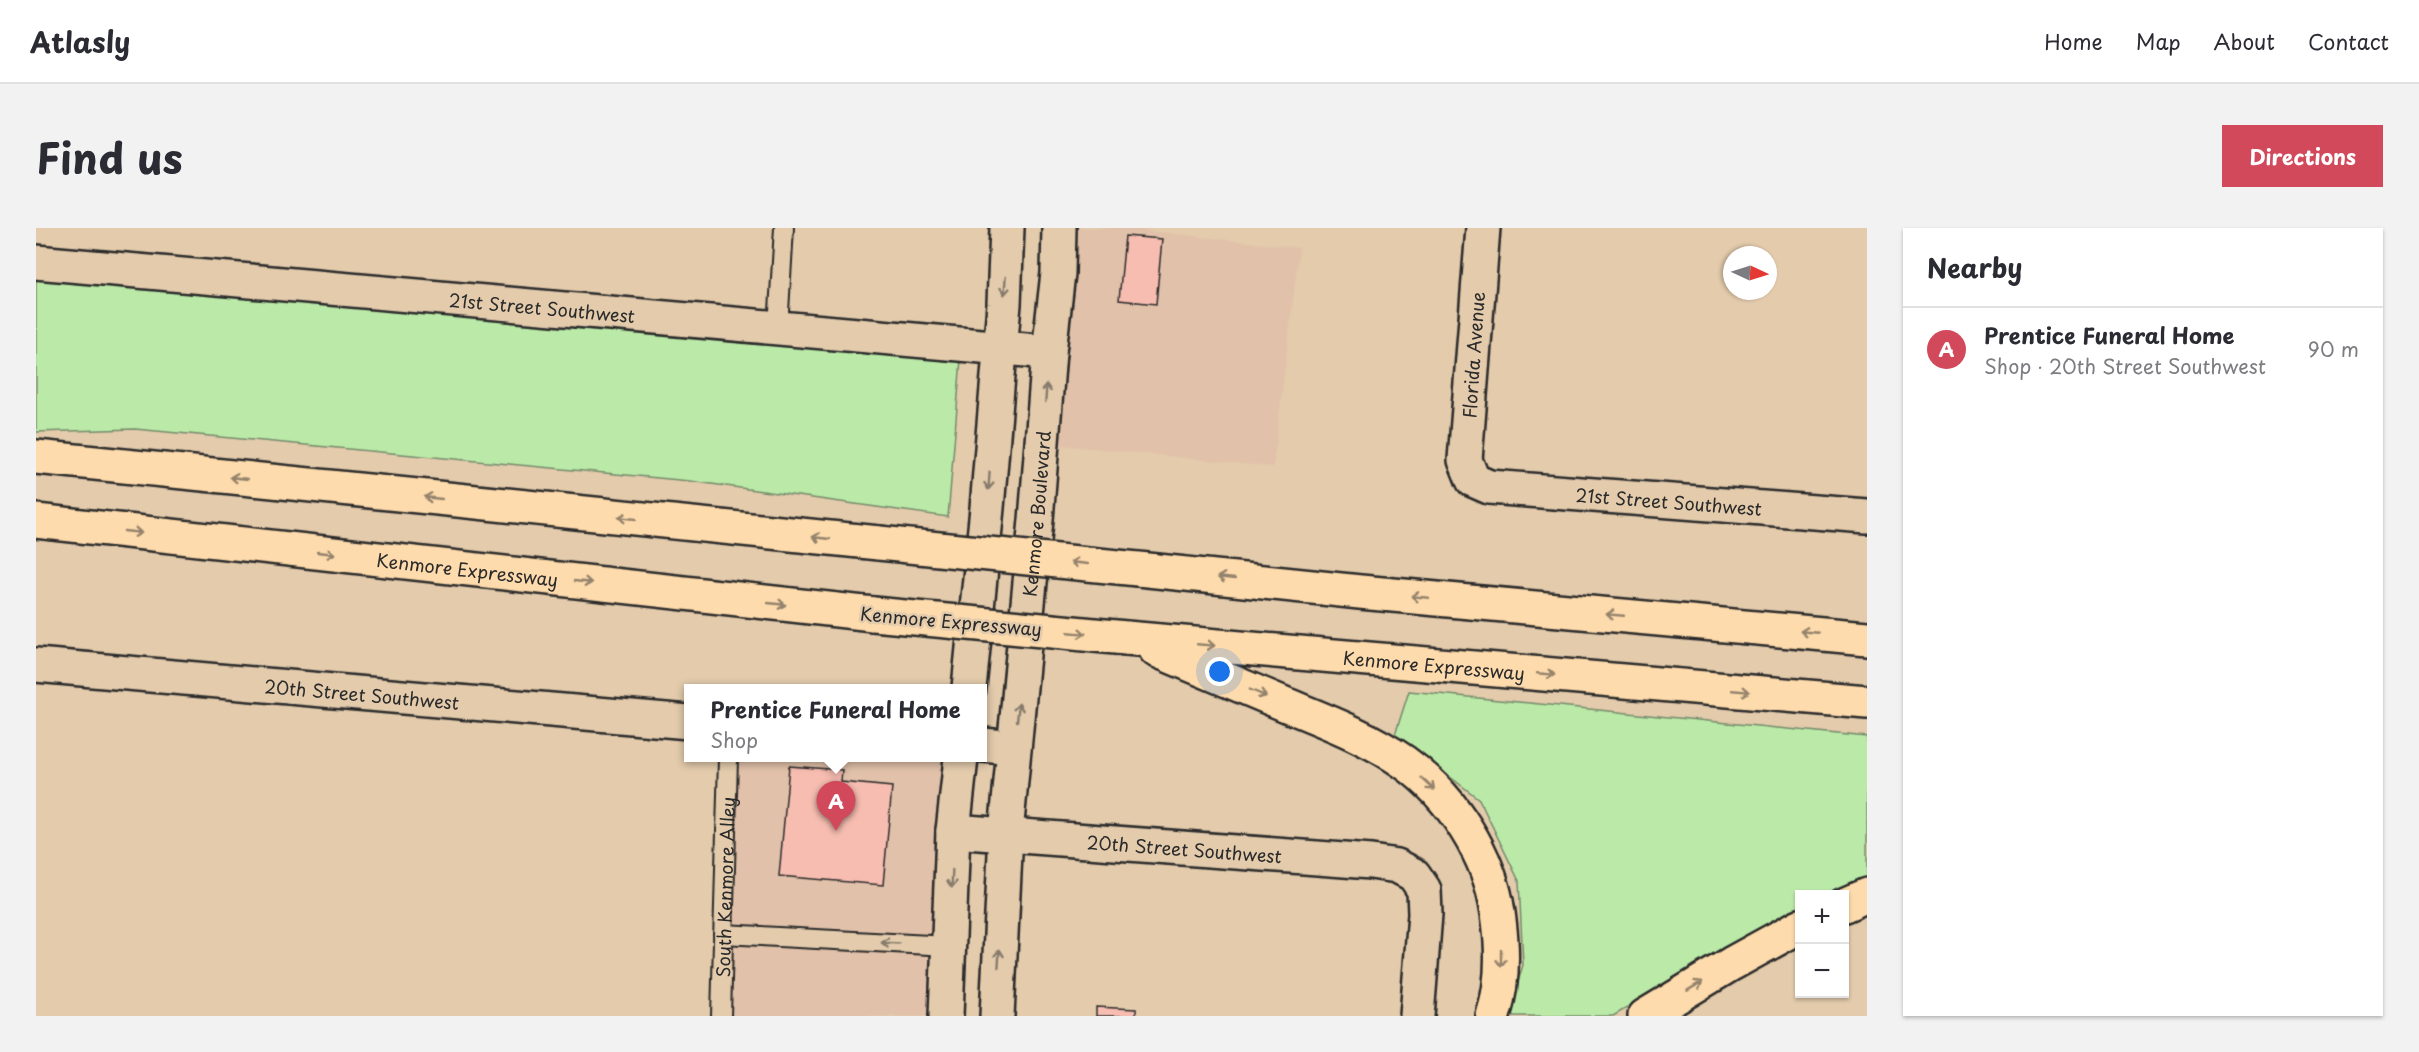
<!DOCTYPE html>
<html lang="en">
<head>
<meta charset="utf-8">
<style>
  :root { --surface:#fff; --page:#f2f2f3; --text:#2b2b33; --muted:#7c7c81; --line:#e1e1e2; --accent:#d1495b }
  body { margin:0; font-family:"Playpen Sans",sans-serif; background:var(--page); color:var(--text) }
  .controls { position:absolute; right:18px; bottom:18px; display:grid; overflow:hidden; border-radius:0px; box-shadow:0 2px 4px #0004 }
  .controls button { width:54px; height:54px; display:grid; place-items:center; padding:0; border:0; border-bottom:2px solid var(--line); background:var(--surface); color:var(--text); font:30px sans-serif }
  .compass { position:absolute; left:1687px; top:18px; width:54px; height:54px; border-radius:50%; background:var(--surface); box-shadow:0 2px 4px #0004; rotate:94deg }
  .you { position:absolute; left:1184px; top:444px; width:21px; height:21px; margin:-15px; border:4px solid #fff; border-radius:50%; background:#1a73e8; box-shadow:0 0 0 9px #1a73e833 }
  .badge { display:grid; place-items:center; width:39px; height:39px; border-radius:50%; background:var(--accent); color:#fff; font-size:20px; font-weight:700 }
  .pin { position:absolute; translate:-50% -50px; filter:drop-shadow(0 2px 3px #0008) }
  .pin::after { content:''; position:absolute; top:32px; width:21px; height:18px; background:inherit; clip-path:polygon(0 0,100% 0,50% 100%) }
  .popup { position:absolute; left:648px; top:456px; width:303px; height:78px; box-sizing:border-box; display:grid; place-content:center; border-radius:0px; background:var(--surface); filter:drop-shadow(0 2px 4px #0005); font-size:20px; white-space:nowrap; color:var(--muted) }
  .popup b { font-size:22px; color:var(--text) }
  .popup::after { content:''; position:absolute; left:50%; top:100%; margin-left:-12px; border:12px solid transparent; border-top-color:var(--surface) }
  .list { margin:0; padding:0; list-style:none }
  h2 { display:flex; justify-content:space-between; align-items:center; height:78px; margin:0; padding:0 24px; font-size:26px }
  h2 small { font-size:20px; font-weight:400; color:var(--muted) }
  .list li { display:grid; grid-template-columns:39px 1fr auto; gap:18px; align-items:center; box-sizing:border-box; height:84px; padding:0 24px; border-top:2px solid var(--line) }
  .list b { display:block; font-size:22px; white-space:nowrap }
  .list p { margin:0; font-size:20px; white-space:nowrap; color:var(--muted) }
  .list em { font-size:20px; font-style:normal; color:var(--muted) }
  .map { position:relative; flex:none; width:1831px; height:788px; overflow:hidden; border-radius:0px }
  header { display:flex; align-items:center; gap:36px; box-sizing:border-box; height:84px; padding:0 30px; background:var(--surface); border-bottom:2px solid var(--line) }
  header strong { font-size:28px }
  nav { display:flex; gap:33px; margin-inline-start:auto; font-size:21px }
  .intro { display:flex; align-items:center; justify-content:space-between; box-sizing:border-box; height:144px; padding:0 36px }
  h1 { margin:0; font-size:42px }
  .button { padding:15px 27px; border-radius:0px; background:var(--accent); color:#fff; font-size:21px; font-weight:700 }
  main { display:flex; gap:36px; padding:0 36px }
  aside { flex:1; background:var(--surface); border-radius:0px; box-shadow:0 2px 4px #0004 }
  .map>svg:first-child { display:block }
</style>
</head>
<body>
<header>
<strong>Atlasly</strong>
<nav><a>Home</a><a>Map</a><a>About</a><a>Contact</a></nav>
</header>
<div class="intro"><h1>Find us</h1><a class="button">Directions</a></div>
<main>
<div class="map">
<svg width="1831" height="788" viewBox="0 0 1831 788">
  <rect width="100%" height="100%" fill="#e3cbac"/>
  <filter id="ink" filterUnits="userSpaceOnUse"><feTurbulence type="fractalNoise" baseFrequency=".0167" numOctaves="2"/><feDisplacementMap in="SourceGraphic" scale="12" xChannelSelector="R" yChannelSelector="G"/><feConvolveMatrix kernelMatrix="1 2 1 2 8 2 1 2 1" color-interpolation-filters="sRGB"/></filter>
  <g filter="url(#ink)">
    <!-- built -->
    <g fill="#e1c1a9">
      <path d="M1023,0H1086L1263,20L1237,239L1006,215Z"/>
      <path d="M700,530H917L900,788H691Z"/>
    </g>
    <!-- green -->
    <g fill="#bbeaa8" stroke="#738a6a" stroke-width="1.5">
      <path d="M0,50L925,131L912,289L654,253L99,201L0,204Z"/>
      <path d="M1373,463L1831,509V650L1789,666H1764L1763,681L1577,788H1472L1487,737L1483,653L1443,571L1359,507Z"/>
    </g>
    <!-- building -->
    <g fill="#f7bdb1" stroke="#2b2b2b" stroke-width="1.5">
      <path d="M1089,8L1126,11L1120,76L1083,72Z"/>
      <path d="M753,538L806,542L805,554L856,559L847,657L743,648Z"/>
      <path d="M1060,779L1100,781V788H1060Z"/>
    </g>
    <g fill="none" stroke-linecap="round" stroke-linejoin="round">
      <!-- service casing -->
      <g stroke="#2b2b2b" stroke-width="22">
        <g id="service">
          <path d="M742,100L748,0"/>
          <path d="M687,706L913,718"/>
          <path id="s1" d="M685,788L692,530"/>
        </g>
      </g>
      <!-- minor casing -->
      <g stroke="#2b2b2b" stroke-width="38">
        <g id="minor">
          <path id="s2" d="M1447,0L1429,232L1437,252L1453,259L1831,288"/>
          <path id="s3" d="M0,34L1013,124"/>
          <path id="s4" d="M0,437L653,494"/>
          <path d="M947,517L978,520"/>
          <path id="s5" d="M917,603L1335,634L1361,638L1378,647L1388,662L1389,686L1381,788"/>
        </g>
      </g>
      <!-- secondary casing -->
      <g stroke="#2b2b2b" stroke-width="38">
        <g id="secondary">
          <path d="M933,460L951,280L968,76L971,0"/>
          <path d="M910,788L917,603L925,530"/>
          <path id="s6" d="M961,788L970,605L1000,292L1013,124L1022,45L1023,0"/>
        </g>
      </g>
      <!-- motorway casing -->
      <g stroke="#2b2b2b" stroke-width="38">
        <g id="motorway">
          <path d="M0,229L843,315"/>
          <path id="s7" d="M0,293L837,386"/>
          <path d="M1102,341L1324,364L1831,410"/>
          <path id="s8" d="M1090,410L1831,474"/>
          <path d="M1120,422C1162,440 1204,457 1246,475C1287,492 1331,508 1368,534C1416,568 1454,628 1462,685C1467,719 1468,755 1457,788"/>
          <path d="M1808,677L1831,667"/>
          <path d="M1609,788L1695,736L1764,698"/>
        </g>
      </g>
      <!-- service -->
      <use href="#service" stroke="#e3cbac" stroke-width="18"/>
      <!-- minor -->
      <use href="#minor" stroke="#e3cbac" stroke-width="33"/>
      <!-- secondary -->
      <use href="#secondary" stroke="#e3cbac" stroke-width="33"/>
      <!-- motorway -->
      <use href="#motorway" stroke="#fedbac" stroke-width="33"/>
      <!-- motorway-bridge casing -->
      <g stroke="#2b2b2b" stroke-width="38" stroke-linecap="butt">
        <g id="motorway-bridge">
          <path d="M843,315L1102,341"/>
          <path d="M837,386L1090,410"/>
        </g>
      </g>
      <!-- motorway-bridge -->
      <use href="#motorway-bridge" stroke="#fedbac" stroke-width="33"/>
    </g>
    <!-- one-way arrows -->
    <defs><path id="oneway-shaft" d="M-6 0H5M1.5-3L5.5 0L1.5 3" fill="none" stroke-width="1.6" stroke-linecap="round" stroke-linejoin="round" transform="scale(1.5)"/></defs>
    <g stroke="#877b6c">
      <use href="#oneway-shaft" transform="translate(969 58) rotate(94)"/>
      <use href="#oneway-shaft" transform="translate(1010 165) rotate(-86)"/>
      <use href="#oneway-shaft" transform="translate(953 253) rotate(94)"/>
      <use href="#oneway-shaft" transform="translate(982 484) rotate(-84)"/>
      <use href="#oneway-shaft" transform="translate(916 651) rotate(92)"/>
      <use href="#oneway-shaft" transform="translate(854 715) rotate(-177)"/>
      <use href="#oneway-shaft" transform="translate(963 730) rotate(-86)"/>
    </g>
    <g stroke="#94836c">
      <use href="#oneway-shaft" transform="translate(203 250) rotate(-174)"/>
      <use href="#oneway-shaft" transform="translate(397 270) rotate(-174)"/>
      <use href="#oneway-shaft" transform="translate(591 290) rotate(-174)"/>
      <use href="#oneway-shaft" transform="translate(97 304) rotate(6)"/>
      <use href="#oneway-shaft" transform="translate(785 310) rotate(-174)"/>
      <use href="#oneway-shaft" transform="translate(290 325) rotate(6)"/>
      <use href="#oneway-shaft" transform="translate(1043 335) rotate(-174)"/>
      <use href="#oneway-shaft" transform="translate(1190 350) rotate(-174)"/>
      <use href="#oneway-shaft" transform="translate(547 354) rotate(6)"/>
      <use href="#oneway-shaft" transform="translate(1384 369) rotate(-175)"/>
      <use href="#oneway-shaft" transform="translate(741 376) rotate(6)"/>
      <use href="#oneway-shaft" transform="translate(1579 387) rotate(-175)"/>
      <use href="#oneway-shaft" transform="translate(1773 404) rotate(-175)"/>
      <use href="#oneway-shaft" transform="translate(1041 405) rotate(5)"/>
      <use href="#oneway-shaft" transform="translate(1170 417) rotate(5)"/>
      <use href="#oneway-shaft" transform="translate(1510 446) rotate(5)"/>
      <use href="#oneway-shaft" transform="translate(1705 463) rotate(5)"/>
      <use href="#oneway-shaft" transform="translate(1222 465) rotate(23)"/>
      <use href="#oneway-shaft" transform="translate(1392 556) rotate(43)"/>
      <use href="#oneway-shaft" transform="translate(1465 730) rotate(90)"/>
      <use href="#oneway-shaft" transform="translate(1659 758) rotate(-31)"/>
    </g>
  </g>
  <g text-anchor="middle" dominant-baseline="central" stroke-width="5" stroke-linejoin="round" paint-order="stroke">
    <!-- street labels -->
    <g font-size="18" fill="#2b2b2b" stroke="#e3cbac">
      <text stroke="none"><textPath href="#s3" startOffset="508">21st Street Southwest</textPath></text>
      <text transform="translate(1437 127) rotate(-86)">Florida Avenue</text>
      <text stroke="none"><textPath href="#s2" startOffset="452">21st Street Southwest</textPath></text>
      <text stroke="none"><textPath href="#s6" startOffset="504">Kenmore Boulevard</textPath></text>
      <text stroke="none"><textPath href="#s7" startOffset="434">Kenmore Expressway</textPath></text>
      <text transform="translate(915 393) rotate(5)">Kenmore Expressway</text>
      <text stroke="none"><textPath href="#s8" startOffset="309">Kenmore Expressway</textPath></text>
      <text stroke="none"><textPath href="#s4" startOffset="327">20th Street Southwest</textPath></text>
      <text stroke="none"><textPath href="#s5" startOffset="232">20th Street Southwest</textPath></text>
      <text stroke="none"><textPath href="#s1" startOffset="129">South Kenmore Alley</textPath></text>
    </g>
  </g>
</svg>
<div class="controls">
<button>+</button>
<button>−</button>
</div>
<svg class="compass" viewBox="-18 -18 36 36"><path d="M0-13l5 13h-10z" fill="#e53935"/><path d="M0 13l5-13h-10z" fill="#7c7c81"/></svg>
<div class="you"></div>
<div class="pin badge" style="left:800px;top:603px">A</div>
<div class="popup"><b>Prentice Funeral Home</b>Shop</div>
</div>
<aside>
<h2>Nearby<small></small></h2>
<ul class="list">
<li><span class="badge">A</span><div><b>Prentice Funeral Home</b><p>Shop · 20th Street Southwest</p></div><em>90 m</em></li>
</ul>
</aside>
</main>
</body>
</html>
